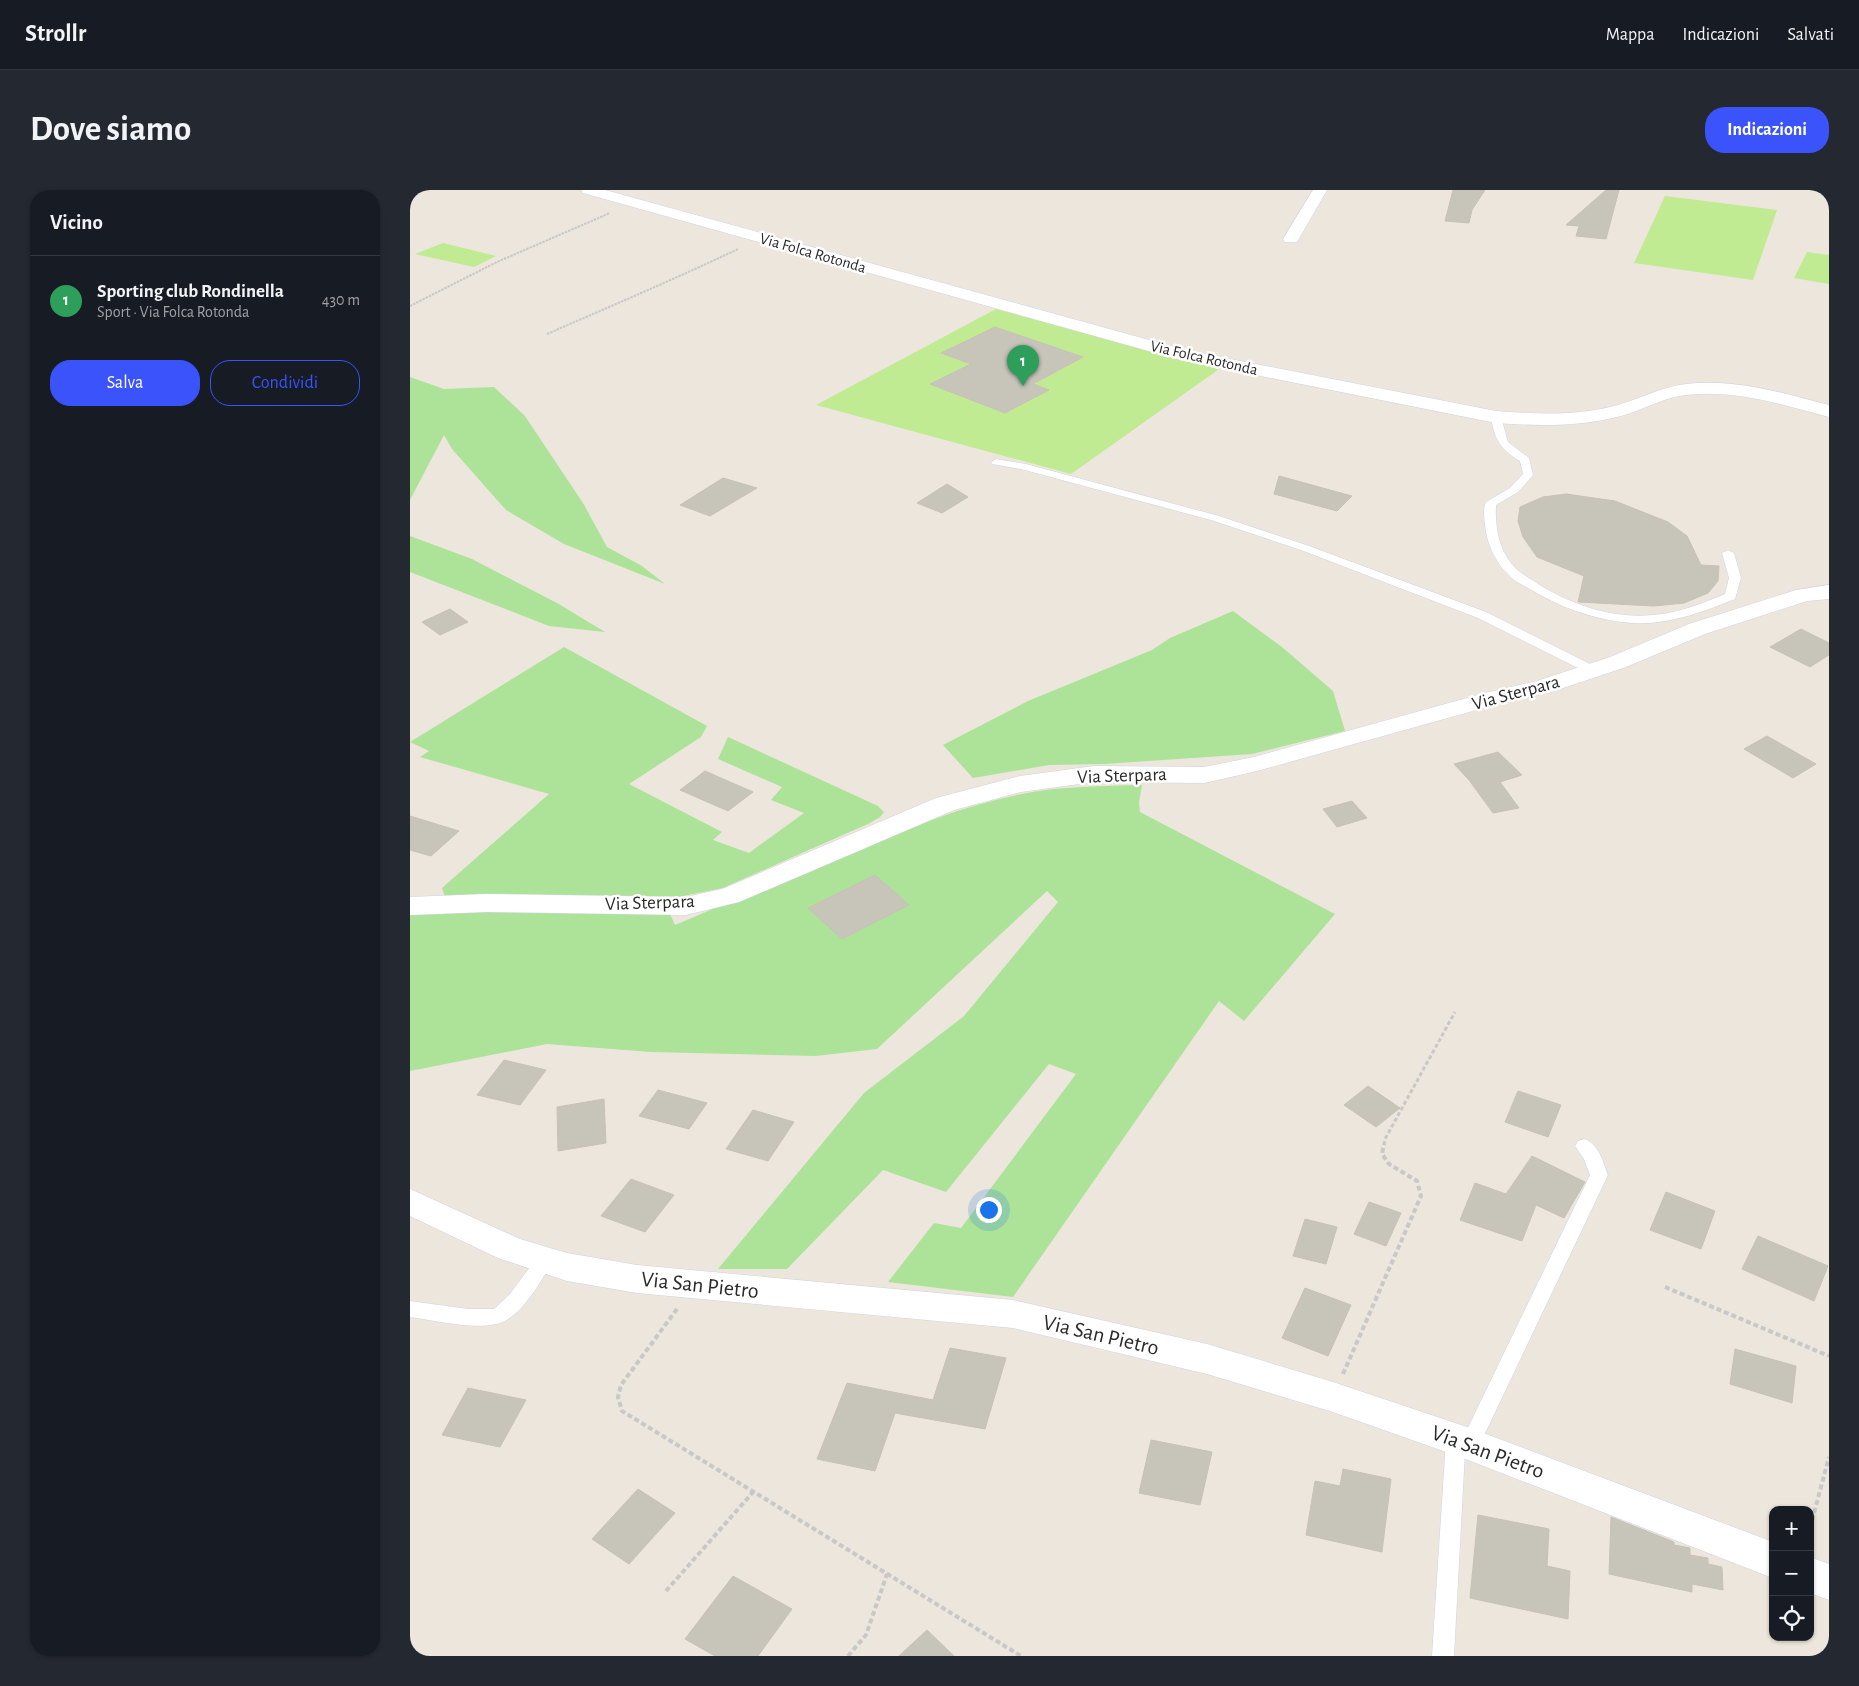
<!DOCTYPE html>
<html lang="it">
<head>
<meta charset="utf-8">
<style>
  :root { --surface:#171b24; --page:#242831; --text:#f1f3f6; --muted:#9ea1a6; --line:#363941; --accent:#3a53fb }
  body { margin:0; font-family:"Alegreya Sans",sans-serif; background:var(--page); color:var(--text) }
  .controls { position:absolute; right:15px; bottom:15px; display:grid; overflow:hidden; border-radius:10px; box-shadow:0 1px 4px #0004 }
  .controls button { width:45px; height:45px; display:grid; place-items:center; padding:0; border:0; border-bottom:1px solid var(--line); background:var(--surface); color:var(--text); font:25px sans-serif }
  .you { position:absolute; left:578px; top:1019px; width:18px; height:18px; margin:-12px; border:4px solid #fff; border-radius:50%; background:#1a73e8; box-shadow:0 0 0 8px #1a73e833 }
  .badge { display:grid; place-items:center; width:32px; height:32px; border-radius:50%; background:var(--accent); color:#fff; font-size:16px; font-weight:700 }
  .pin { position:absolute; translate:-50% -41px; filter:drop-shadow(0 1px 2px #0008) }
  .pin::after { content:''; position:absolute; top:26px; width:18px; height:15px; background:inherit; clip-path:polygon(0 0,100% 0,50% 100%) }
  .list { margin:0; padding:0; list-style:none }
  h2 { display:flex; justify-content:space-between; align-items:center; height:65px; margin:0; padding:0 20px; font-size:21px }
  h2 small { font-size:16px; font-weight:400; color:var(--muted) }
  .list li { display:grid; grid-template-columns:32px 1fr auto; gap:15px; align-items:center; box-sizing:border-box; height:90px; padding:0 20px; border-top:1px solid var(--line) }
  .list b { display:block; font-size:19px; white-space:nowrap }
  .list p { margin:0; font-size:16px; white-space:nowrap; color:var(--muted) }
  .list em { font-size:16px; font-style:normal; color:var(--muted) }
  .actions { display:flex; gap:10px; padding:15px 20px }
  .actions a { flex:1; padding:11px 0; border:1px solid var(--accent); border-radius:20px; text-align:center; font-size:18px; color:var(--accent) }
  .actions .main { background:var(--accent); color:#fff }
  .icon { flex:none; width:28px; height:28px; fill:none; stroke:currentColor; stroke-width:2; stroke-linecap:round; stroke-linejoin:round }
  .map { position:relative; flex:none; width:1419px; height:1466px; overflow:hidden; border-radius:20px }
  header { display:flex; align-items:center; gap:30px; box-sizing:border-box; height:70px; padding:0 25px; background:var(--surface); border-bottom:1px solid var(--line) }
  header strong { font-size:24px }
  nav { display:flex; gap:28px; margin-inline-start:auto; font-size:18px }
  .intro { display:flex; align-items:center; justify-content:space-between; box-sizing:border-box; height:120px; padding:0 30px }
  h1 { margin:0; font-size:35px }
  .button { padding:12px 22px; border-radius:20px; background:var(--accent); color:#fff; font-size:18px; font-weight:700 }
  main { display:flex; gap:30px; padding:0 30px }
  aside { flex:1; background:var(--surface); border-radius:20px; box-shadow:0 1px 4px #0004 }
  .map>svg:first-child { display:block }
</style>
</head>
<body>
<header>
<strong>Strollr</strong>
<nav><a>Mappa</a><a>Indicazioni</a><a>Salvati</a></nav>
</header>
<div class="intro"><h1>Dove siamo</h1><a class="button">Indicazioni</a></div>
<main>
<aside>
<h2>Vicino<small></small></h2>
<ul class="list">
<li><span class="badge" style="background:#2e9e5b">1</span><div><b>Sporting club Rondinella</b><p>Sport · Via Folca Rotonda</p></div><em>430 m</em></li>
</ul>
<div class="actions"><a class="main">Salva</a><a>Condividi</a></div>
</aside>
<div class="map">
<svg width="1419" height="1466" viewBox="0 0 1419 1466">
  <rect width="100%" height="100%" fill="#ece6dc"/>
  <!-- green -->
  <g fill="#ade398">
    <path d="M0,187L34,199L84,197L115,226L173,313L197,357L232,376L255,394L154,354L96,320L42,259L34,245L0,310Z"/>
    <path d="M0,346L62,369L147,413L195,442L139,436L0,382Z"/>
    <path d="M823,421L872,457L923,501L935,541L842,564L694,574L639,575L563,588L533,555L618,511L742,460L760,448Z"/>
    <path d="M154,457L297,536L291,547L219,594L312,642L303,650L339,663L394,623L361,610L372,597L308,569L318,547L468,616L474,622L470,627L460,633L313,698L253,710L35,707L32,698L139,604L10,567L19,561L0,552Z"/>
    <path d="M732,595L729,613L730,622L925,724L834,831L809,811L603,1107L478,1092L524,1033L551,1038L666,884L639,874L536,1002L473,980L377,1079H308L454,903L554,826L648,712L637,701L467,859L405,866L241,862L137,854L0,881V725L118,720L260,724L265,735C326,709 388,683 450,658C502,637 556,615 612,604C651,596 693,596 732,595Z"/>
  </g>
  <!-- pitch -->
  <g fill="#c0eb93">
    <path d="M1255,6L1367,20L1343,90L1224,73Z"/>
    <path d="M33,53L86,66L64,77L5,64Z"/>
    <path d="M1397,62L1419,65V94L1384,88Z"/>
    <path d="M586,119L738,160L812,177L661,284L406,215Z"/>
  </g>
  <!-- building -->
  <g fill="#c7c4ba" stroke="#c8c2b5">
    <path d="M1043,0H1075L1062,20L1059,33L1035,31Z"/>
    <path d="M1196,0H1209L1196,49L1166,46L1169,36L1156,35Z"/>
    <path d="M585,137L673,167L623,194L639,200L595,223L520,194L561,174L531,163Z"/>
    <path d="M869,286L942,306L927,321L864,304Z"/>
    <path d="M313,288L347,298L300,326L270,315Z"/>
    <path d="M537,294L558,307L532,323L507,313Z"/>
    <path d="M1156,304L1205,311L1258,332L1277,346L1291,375L1309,376L1308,391L1298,403L1274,413L1244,416L1168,412L1174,386L1127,367L1113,347L1108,331L1110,317L1133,307Z"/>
    <path d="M40,419L58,432L30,445L12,432Z"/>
    <path d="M1391,439L1419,453V465L1400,477L1360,457Z"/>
    <path d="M1357,546L1406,574L1383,588L1334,559Z"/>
    <path d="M1088,562L1112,585L1090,592L1109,618L1083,623L1059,590L1044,574Z"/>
    <path d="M295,581L343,602L318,621L270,600Z"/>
    <path d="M942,611L957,628L927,637L913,619Z"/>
    <path d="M0,626L49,641L21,666L0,660Z"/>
    <path d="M465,685L499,715L432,749L398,718Z"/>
    <path d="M94,870L136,880L110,915L67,905Z"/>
    <path d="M958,896L990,918L966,937L934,915Z"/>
    <path d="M248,900L297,913L279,939L229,926Z"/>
    <path d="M1108,901L1151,915L1138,947L1095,932Z"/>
    <path d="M194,909L196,953L148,961L147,917Z"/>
    <path d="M343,920L384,932L358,971L316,959Z"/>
    <path d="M1122,966L1175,992L1154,1028L1126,1015L1112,1051L1050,1030L1065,993L1096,1004Z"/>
    <path d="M221,989L264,1005L235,1042L191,1026Z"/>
    <path d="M1256,1002L1305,1021L1291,1059L1240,1040Z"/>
    <path d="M959,1012L991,1023L976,1056L944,1044Z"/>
    <path d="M895,1029L927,1037L916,1074L883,1066Z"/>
    <path d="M1348,1046L1418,1076L1404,1111L1332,1079Z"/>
    <path d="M895,1098L941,1115L918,1166L872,1148Z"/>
    <path d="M540,1158L596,1168L575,1239L485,1223L465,1281L407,1269L437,1193L523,1210Z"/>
    <path d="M1325,1159L1386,1176L1382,1213L1320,1194Z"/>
    <path d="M58,1198L116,1210L90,1257L32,1245Z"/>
    <path d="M741,1250L802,1262L790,1315L729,1303Z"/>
    <path d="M933,1279L981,1289L972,1362L896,1345L905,1291L930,1296Z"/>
    <path d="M228,1299L265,1323L219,1374L182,1349Z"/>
    <path d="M1068,1325L1139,1339L1137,1376L1160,1381L1158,1429L1060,1408Z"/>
    <path d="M1201,1327L1264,1352V1355L1280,1358V1365L1298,1368V1374L1312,1377L1313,1400L1282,1394V1402L1199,1384Z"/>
    <path d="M323,1386L382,1419L348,1466H305L275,1449Z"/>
    <path d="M517,1440L544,1466H489Z"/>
  </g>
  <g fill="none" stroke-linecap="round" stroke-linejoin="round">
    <!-- lane casing -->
    <g stroke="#d1d3e3" stroke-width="1">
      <g id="lane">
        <path d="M1086,224L1091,227L1098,252L1119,268L1123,285L1108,302L1086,315C1085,335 1088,357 1101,373C1108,383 1118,387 1128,394C1162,415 1202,429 1243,425C1269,423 1291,414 1315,404L1319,388L1312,363L1318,360L1324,363L1331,388L1325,409C1292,422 1259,435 1222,433C1184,430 1149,417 1118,398C1111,394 1104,391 1099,385C1087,374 1079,358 1076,342C1075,333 1072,320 1076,312L1100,298L1113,284L1110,271C1091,260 1084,249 1081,227Z"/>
        <path d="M586,269L616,274L809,326L899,356L1076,422L1188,478L1190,481L1188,484H1180L1068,428L891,360L801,330L611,279L582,274L581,272Z"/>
        <path d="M1174,949C1189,954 1193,972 1198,985L1067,1260L1060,1263L1055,1261L1044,1466H1022L1036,1250L1039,1244L1046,1241L1054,1246L1180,985L1174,969L1165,956L1168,951Z"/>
        <path d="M135,1063L141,1065L144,1070L141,1075C129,1093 117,1117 98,1129C76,1144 26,1130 0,1127V1111L58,1119H84L100,1104L129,1065Z"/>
      </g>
    </g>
    <!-- street casing -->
    <g stroke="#d1d3e3" stroke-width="1">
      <g id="street">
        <path d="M171,0H195L779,161L1086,221C1124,224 1163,226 1200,217C1226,211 1250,197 1276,194C1324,188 1373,203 1419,215V227C1373,215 1325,199 1276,205C1254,207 1233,220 1211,226C1170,237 1128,236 1086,233L771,170L173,3Z"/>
        <path d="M903,0H917L887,52H875L873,49Z"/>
        <path d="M1419,395V409L1397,411L1295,444L1216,477L1141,502L1088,514L847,581L794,593L684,592L611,602L544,620L329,712L276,725L76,722L0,725V707L76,704L276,707L312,699L526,608L610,586L684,576L794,577L844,567L1075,503L1127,491L1200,467L1279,434L1386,400Z"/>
        <path d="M0,999L110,1049L157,1063L227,1075L603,1110L797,1154L923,1192L1060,1238L1363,1352V1388L1053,1268L923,1222L797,1184L603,1138L227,1103L157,1091L88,1068L0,1026Z"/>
        <path d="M1400,1367L1419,1374V1410L1400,1403Z"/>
      </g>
    </g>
    <!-- path-far2 -->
    <g stroke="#c8c8c8" stroke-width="2" stroke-dasharray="2.5 1" stroke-linecap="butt">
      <path d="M0,116L87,72L200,23"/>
      <path d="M137,144C201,116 265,89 328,59"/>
    </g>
    <!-- path-far1 -->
    <path stroke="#c8c8c8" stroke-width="3" stroke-dasharray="4 2.5" stroke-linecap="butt" d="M974,955L975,949L1045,822"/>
    <!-- path -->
    <g stroke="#c8c8c8" stroke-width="4" stroke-dasharray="5 3" stroke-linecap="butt">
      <path d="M1255,1097L1419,1166"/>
      <path d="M267,1119L211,1195L208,1207L212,1221L611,1466"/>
      <path d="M933,1184L1011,1006L1007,991L979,974L972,964L974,954"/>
      <path d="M1400,1338L1419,1267"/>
      <path d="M256,1401L344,1301"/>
      <path d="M438,1466L456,1445L477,1384"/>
    </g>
    <!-- lane -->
    <use href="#lane" fill="#fff" fill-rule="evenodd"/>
    <!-- street -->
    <use href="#street" fill="#fff" fill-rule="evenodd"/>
  </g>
  <g text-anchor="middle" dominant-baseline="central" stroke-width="5" stroke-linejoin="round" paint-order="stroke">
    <!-- far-street labels -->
    <g font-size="16" fill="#2a2a2a" stroke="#fff">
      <text transform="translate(403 63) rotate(16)">Via Folca Rotonda</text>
      <text transform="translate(794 168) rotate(13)">Via Folca Rotonda</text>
    </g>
    <!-- street labels -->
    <g font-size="19" fill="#2a2a2a" stroke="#fff">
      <text transform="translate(1106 503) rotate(-15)">Via Sterpara</text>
      <text transform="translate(712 586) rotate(-2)">Via Sterpara</text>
      <text transform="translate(240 713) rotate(-2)">Via Sterpara</text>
    </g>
    <!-- near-street labels -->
    <g font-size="22" fill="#2a2a2a" stroke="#fff">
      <text transform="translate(290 1095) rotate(6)">Via San Pietro</text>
      <text transform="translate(691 1145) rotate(13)">Via San Pietro</text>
      <text transform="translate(1078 1262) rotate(20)">Via San Pietro</text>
    </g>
  </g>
</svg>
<div class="controls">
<button>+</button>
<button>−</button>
<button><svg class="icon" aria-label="locate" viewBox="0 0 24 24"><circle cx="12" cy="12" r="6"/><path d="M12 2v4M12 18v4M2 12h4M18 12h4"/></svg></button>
</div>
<div class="you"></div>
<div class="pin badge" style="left:613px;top:196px;background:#2e9e5b">1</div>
</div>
</main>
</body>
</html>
